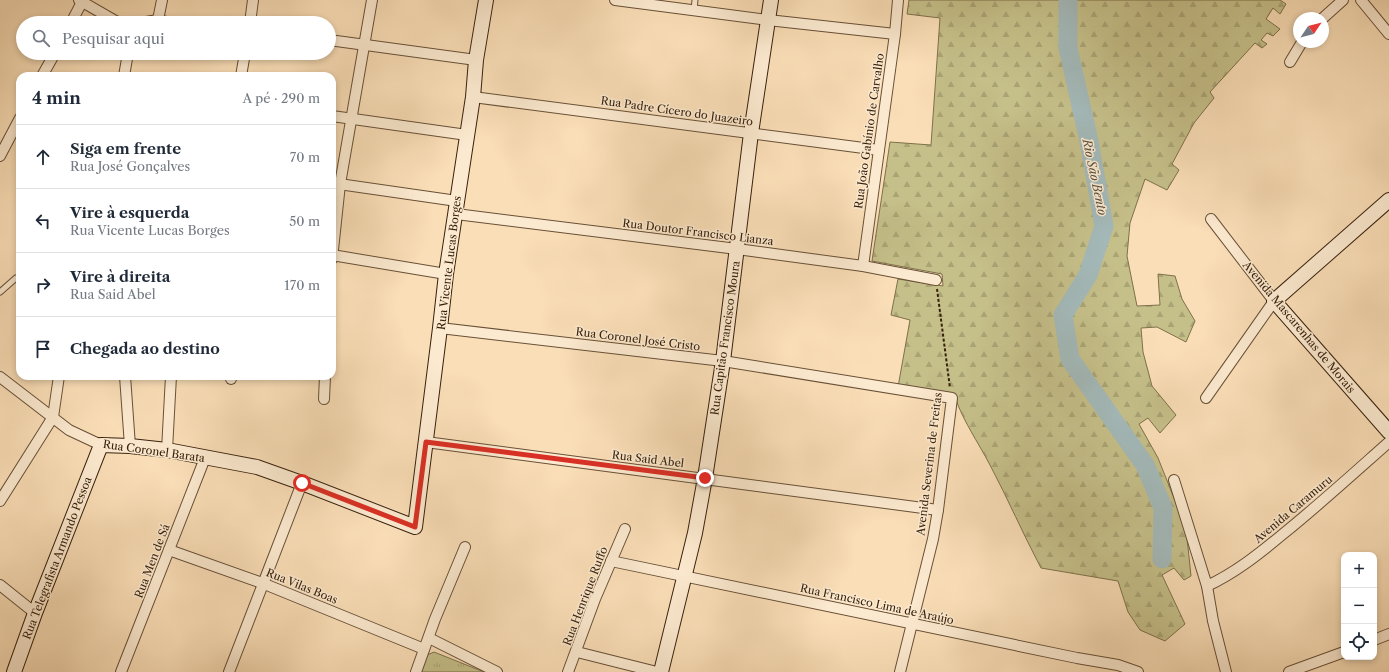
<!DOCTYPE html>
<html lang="pt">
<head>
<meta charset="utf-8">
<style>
  :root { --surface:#fff; --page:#f6f6f7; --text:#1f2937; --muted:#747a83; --line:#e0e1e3 }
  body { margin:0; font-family:"Libre Caslon Text",serif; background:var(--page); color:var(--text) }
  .controls { position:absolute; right:12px; bottom:12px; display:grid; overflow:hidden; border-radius:8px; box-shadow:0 2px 6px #0003 }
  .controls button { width:36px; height:36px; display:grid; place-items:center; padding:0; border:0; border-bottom:1px solid var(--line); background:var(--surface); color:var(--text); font:20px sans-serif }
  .compass { position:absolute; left:1293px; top:12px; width:36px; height:36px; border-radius:50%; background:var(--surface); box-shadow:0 2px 6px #0003; rotate:55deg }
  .stop { position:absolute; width:12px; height:12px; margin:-9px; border:3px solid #d93025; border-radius:50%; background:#fff }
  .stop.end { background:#d93025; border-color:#fff; box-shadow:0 1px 4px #0008 }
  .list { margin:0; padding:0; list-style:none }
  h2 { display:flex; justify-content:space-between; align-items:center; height:52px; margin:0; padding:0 16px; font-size:17px }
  h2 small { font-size:13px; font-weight:400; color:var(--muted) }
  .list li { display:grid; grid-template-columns:26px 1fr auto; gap:12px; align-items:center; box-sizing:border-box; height:64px; padding:0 16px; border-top:1px solid var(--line) }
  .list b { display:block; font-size:15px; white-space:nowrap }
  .list p { margin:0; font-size:13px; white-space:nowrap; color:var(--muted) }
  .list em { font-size:13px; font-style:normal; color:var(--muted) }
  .icon { flex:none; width:22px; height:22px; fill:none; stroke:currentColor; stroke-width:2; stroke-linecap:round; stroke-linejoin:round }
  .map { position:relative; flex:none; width:1389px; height:672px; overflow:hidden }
  .search { position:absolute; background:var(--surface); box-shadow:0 2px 6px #0003; left:16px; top:16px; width:320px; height:44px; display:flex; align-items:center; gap:10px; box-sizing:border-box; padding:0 14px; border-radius:22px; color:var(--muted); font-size:15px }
  .panel { position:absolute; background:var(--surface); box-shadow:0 2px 6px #0003; left:16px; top:72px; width:320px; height:308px; border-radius:12px }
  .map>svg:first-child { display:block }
</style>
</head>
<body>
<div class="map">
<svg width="1389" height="672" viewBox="0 0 1389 672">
  <defs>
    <pattern id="forest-firs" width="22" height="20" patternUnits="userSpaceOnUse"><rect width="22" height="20" fill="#c5bf89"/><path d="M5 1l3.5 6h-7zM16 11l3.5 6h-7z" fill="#aaa475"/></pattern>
    <pattern id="park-tufts" width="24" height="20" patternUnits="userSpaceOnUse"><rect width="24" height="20" fill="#c5bf89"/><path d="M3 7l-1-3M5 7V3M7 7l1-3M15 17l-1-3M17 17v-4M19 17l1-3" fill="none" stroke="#aaa475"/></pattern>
  </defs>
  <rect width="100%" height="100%" fill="#fadeb7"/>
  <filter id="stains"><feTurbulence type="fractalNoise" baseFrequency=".005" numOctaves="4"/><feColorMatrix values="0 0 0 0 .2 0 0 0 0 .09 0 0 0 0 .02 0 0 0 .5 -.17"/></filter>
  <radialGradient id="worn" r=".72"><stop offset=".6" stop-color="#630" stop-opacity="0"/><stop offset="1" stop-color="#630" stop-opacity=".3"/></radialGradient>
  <!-- forest -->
  <path fill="url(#forest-firs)" stroke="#7e704a" d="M909,0H1280L1286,4L1280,14L1273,8L1266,19L1280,29L1273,36L1267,33L1261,40L1267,44L1262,48L1255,43L1210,92L1214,98L1194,123L1172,164L1179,170L1167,190L1145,179L1130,223L1127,256L1137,306L1160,305L1158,274L1175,276L1182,299L1195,321L1186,342L1157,327L1141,328L1143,352L1152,386L1176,415L1160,433L1148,418L1139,424L1158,458L1186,528L1191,576L1184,580L1174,568L1162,575L1185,624L1165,641L1140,630L1128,612L1118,581L1041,568C1023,534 1008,499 990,465C978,442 963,421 955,397L898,387L910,320L891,315L898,279L943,286L942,274L872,261L890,142L931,145L940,18L907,14Z"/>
  <!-- park -->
  <path fill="url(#park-tufts)" stroke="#7e704a" d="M434,652L484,672H421L427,655Z"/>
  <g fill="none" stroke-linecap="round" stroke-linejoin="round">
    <!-- river -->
    <path stroke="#a3b9b9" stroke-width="19" d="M1068,0V48L1089,141L1104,226L1088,275L1063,315L1070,359L1145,465L1163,508L1162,559"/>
    <!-- lane casing -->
    <g stroke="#685037" stroke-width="7">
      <g id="lane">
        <path d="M694,10L695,0"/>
        <path d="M0,292L16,278L20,277"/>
      </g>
    </g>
    <!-- street casing -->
    <g stroke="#685037" stroke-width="12">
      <g id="street">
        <path d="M79,0L119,23"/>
        <path d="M615,0L768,20L895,34"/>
        <path d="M1361,0L1389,34"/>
        <path d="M1323,18L1343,0"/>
        <path d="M158,20L162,0"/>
        <path d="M71,23L83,0"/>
        <path d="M140,23L158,20L172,23"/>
        <path d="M250,23L253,0"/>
        <path d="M329,40L476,60"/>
        <path d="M1290,62L1302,42"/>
        <path d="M42,76L55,53"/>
        <path d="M124,76L128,53"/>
        <path d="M241,76L245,53"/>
        <path d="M473,97L879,150"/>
        <path d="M332,116L467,135"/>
        <path d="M0,156L20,118"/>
        <path d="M332,183L457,201"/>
        <path d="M456,214L737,249L863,266L936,280"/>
        <path d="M332,255L446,274"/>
        <path d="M332,259L340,184L372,0"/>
        <path d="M863,266L895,34L898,0"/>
        <path d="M440,328L723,361L952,398L938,510L933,539L900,672"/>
        <path d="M125,376L130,446"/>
        <path d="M231,376V379"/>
        <path d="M0,377L69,430L101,445"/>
        <path d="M1206,398L1274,301L1211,219"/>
        <path d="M324,399L325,376"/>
        <path d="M426,442L938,510"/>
        <path d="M167,450L171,376"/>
        <path d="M1174,480L1207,586L1213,621L1226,672"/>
        <path d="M0,501L53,417L59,376"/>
        <path d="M169,550L262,583L424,649"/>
        <path d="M611,561L1077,658L1118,665L1138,672"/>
        <path d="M0,585L35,613"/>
        <path d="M1207,586C1235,573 1259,554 1283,534C1319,505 1354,473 1389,442"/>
        <path d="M429,638L497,672"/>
        <path d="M1374,640L1389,634"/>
        <path d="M577,652L657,672"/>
        <path d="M121,672L205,458"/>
        <path d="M229,672L302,483"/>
        <path d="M416,672L435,619L465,547"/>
        <path d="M568,672L595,599L625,529"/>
        <path d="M1289,672L1344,652"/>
      </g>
    </g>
    <!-- secondary casing -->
    <g stroke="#38210c" stroke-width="16">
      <g id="secondary">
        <path d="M1389,200L1274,301L1389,432"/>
        <path d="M14,672L35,613L101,445L130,446L167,450L257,467L302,483L415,527L440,328L446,274L473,97L476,60L486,0"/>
        <path d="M661,672L695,533L705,478L723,361L751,133L771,0"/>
      </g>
    </g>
    <!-- path -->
    <path stroke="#38210c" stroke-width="2" stroke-dasharray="3 2" stroke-linecap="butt" d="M937,289L950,388"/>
    <!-- lane -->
    <use href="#lane" stroke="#fcead0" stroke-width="5"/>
    <!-- street -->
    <use href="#street" stroke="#fcead0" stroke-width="10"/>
    <!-- secondary -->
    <use href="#secondary" stroke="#fcead0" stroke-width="14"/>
  </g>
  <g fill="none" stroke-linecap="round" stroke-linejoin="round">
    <!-- route -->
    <path stroke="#d93025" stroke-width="5" d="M302,483L415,527L426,442L705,478"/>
  </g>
  <g text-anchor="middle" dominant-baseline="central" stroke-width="3" stroke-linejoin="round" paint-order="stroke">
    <!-- street labels -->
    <g font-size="11" fill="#38210c" stroke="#fcead0">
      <text transform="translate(677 111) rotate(8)">Rua Padre Cícero do Juazeiro</text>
      <text transform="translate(869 131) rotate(-82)">Rua João Gabínio de Carvalho</text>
      <text transform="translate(698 232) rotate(7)">Rua Doutor Francisco Lianza</text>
      <text transform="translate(449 263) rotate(-83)">Rua Vicente Lucas Borges</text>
      <text transform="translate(1299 327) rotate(50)">Avenida Mascarenhas de Morais</text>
      <text transform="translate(725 338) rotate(-82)">Rua Capitão Francisco Moura</text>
      <text transform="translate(638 339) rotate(7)">Rua Coronel José Cristo</text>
      <text transform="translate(154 451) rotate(8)">Rua Coronel Barata</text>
      <text transform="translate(648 459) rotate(7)">Rua Said Abel</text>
      <text transform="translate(929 464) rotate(-83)">Avenida Severina de Freitas</text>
      <text transform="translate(1293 509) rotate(-40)">Avenida Caramuru</text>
      <text transform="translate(57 558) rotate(-69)">Rua Telegrafista Armando Pessoa</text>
      <text transform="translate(152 561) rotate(-69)">Rua Men de Sá</text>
      <text transform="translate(302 586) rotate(22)">Rua Vilas Boas</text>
      <text transform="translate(585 596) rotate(-69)">Rua Henrique Ruffo</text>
      <text transform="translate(877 604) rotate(12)">Rua Francisco Lima de Araújo</text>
    </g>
    <!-- water labels -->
    <g font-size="12" font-style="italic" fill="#584f40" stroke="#fcead0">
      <text transform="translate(1095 177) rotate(78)">Rio São Bento</text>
    </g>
  </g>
  <rect width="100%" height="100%" filter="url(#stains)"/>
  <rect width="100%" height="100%" fill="url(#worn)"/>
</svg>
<div class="controls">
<button>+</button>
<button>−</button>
<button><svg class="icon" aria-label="locate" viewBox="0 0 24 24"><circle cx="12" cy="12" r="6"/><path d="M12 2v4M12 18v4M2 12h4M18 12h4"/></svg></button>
</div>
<svg class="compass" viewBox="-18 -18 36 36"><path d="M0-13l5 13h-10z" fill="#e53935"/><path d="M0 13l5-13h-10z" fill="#747a83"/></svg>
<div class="stop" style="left:302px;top:483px"></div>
<div class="stop end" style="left:705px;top:478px"></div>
<div class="search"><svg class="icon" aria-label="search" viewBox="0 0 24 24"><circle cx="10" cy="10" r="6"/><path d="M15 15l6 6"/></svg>Pesquisar aqui</div>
<section class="panel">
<h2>4 min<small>A pé · 290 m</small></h2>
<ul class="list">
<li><svg class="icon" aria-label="ahead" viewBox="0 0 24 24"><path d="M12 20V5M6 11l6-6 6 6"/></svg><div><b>Siga em frente</b><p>Rua José Gonçalves</p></div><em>70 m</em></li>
<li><svg class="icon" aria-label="left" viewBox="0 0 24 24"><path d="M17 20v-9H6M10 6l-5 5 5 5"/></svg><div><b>Vire à esquerda</b><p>Rua Vicente Lucas Borges</p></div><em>50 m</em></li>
<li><svg class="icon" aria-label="right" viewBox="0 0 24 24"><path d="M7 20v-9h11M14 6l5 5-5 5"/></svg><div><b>Vire à direita</b><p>Rua Said Abel</p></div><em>170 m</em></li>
<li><svg class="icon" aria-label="arrive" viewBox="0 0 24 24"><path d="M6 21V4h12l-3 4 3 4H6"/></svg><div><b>Chegada ao destino</b></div></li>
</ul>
</section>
</div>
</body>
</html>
